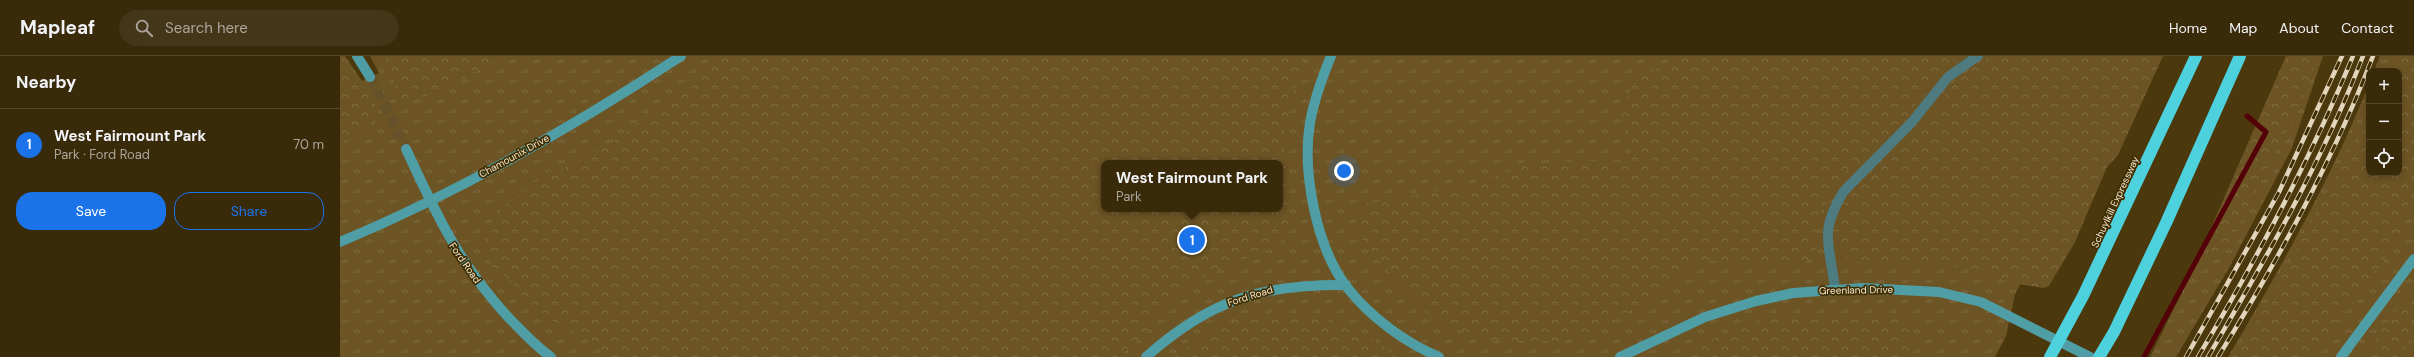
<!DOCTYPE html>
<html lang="en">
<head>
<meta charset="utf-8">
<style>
  :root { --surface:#392a0a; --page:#443618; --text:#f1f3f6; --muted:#aba79c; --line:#53462b; --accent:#1a73e8 }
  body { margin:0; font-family:"DM Sans",sans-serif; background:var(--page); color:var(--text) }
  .controls { position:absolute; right:12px; top:12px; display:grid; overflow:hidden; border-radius:8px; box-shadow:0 2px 6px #0003 }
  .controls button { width:36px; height:36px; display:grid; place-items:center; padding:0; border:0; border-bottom:1px solid var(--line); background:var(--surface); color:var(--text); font:20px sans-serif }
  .you { position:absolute; left:1004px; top:115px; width:14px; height:14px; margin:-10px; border:3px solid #fff; border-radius:50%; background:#1a73e8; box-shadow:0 0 0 6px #1a73e833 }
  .badge { display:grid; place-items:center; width:26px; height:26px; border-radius:50%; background:var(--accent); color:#fff; font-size:13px; font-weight:700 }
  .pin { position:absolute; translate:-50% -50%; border:2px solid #fff; box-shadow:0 1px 4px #0006 }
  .popup { position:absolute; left:761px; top:104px; width:182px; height:52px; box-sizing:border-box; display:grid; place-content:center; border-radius:8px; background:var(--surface); filter:drop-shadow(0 1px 3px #0005); font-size:13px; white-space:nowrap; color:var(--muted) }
  .popup b { font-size:15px; color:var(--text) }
  .popup::after { content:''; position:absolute; left:50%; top:100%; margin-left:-8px; border:8px solid transparent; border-top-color:var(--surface) }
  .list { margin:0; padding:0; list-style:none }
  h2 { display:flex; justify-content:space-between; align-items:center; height:52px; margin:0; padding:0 16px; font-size:17px }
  h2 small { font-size:13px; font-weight:400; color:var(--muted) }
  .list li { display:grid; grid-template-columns:26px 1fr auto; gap:12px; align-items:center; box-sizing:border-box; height:72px; padding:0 16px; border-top:1px solid var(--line) }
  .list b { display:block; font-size:15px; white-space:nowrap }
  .list p { margin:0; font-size:13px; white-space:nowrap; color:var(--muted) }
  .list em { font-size:13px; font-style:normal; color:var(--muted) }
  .actions { display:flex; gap:8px; padding:12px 16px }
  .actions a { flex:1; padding:9px 0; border:1px solid var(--accent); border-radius:16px; text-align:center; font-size:14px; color:var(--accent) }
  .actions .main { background:var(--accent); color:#fff }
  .icon { flex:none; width:22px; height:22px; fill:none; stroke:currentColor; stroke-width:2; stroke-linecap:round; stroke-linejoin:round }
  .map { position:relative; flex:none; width:2074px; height:301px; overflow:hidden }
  header { display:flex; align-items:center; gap:24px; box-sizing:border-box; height:56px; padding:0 20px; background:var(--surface); border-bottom:1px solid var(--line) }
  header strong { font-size:19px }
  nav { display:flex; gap:22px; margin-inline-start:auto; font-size:14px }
  .search { width:280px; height:36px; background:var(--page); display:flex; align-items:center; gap:10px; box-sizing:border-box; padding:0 14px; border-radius:22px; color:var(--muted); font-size:15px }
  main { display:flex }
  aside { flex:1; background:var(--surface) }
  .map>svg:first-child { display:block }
</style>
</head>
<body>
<header>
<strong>Mapleaf</strong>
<div class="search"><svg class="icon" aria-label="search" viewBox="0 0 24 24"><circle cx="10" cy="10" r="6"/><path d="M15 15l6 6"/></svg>Search here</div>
<nav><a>Home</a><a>Map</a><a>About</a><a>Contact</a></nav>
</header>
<main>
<aside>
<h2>Nearby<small></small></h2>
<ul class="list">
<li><span class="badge">1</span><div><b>West Fairmount Park</b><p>Park · Ford Road</p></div><em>70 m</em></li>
</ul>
<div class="actions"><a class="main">Save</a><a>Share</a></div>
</aside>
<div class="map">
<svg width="2074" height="301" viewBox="0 0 2074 301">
  <defs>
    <pattern id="grass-tufts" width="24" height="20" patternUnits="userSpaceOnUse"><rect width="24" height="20" fill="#6c5424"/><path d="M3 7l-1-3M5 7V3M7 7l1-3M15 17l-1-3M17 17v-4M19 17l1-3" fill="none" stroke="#826d43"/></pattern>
    <pattern id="forest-crowns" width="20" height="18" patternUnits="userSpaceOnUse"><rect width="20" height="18" fill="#6c5424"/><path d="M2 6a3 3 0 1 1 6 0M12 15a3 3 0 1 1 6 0" fill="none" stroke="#826d43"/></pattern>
  </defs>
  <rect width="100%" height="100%" fill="#4c380d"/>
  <!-- grass -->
  <g fill="url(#grass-tufts)" fill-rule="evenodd">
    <path d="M0,0H5L22,25L39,17L30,0H1803L1675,238L1666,280L1655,301H0ZM764,107H940V153H764Z"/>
    <path d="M1946,0H1983L1952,92L1889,212L1836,301H1810L1850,220Z"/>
    <path d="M2040,0H2074V301H1888C1940,213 1991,123 2029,28V117H2059V15H2034Z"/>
  </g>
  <!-- forest -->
  <g fill="url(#forest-crowns)" fill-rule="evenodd">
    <path d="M0,0H2L32,41L39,62L29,72L0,87Z"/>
    <path d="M45,0H160C140,13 86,47 63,44L57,36Z"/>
    <path d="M381,0H965L950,48L944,77L948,174L938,190L866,218L828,249L819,253L806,277L778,301H270L247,284L210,263L189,247L173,227L152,210L146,198L145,186L148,172L164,150L208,116L223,113L282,80ZM764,107H940V153H764Z"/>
    <path d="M1339,0H1621L1581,42L1555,79L1505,116L1499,129L1478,160L1477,190L1471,203L1461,207H1393L1360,204L1347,212L1314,243L1299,249L1263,272L1224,285H1149L1124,277L1089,259L1025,190L1018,165L1019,154L1026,148L1100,134L1123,133L1188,108L1248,105L1288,106C1294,91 1287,79 1281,66C1289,18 1302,23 1339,0Z"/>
    <path d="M1651,0H1823L1778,99L1767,111L1735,186L1709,230L1703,232L1678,228L1607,208L1512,206L1501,197L1492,184V173L1504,146L1527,124L1558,86L1595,54L1617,23Z"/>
    <path d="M1948,0H1978L1960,50L1911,141L1893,185L1882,201L1876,203L1870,200L1868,188L1876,163Z"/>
    <path d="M2049,0H2074V144L2066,150L2058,178L2050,185L2043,207L2031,219L2020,240L2003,256L1988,281L1968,301H1892L1927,249L2015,84L2029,50V117H2059V15H2043Z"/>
    <path d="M2074,230V276L2060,301H2023Z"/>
    <path d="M928,257C973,257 1022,270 1056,301H834L870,275L902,260Z"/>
    <path d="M1447,259L1559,260L1568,264L1574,272L1568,301H1343C1378,277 1406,267 1447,259Z"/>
  </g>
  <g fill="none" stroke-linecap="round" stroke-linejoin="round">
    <!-- stream -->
    <path stroke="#530009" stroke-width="5" d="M1804,301L1926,76L1907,60"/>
    <!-- secondary-tunnel -->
    <path stroke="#65522b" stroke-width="10" stroke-dasharray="10 5" stroke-linecap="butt" d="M30,21L66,93"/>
    <!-- lane -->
    <path stroke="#4d7b80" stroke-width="10" d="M1495,233C1490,189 1478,176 1504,135L1572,66L1608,21L1638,0"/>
    <!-- secondary -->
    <g stroke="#509ea5" stroke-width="10">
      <path d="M17,0L30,21"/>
      <path d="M991,0C982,22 974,43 970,67C962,115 976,190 1006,230C1029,260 1064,286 1099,301"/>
      <path d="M66,93C96,158 119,208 169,262C182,275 195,290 211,301"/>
      <path d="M0,186C119,136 233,71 341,0"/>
      <path d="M806,301C870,244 921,228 1006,229"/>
      <path d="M1280,301L1365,261L1416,245L1453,237L1523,232L1599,236L1641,246L1750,301"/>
      <path d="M2001,301L2074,203"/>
    </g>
    <!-- highway -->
    <g stroke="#4dd1dc" stroke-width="12">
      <path d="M1710,301L1743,240L1856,0"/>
      <path d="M1759,301L1774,276L1826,167L1900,0"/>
    </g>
    <!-- rail casing -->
    <g stroke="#e1d5bc" stroke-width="4.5">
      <g id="rail">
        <path d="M1846,301L1939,136L2002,0"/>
        <path d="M1858,301C1916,204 1970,105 2013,0"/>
        <path d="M1868,301C1925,204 1982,106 2023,0"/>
        <path d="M1878,301C1937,206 1993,105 2033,0"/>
      </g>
    </g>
    <!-- rail -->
    <use href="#rail" stroke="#412e01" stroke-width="3" stroke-dasharray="9" stroke-linecap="butt"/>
  </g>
  <g text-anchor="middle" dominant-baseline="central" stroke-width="3.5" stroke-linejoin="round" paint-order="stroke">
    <!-- street labels -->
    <g font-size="10" fill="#f4e8d2" stroke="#412e01">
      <text transform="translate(174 100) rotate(-29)">Chamounix Drive</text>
      <text transform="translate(1775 146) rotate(-65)">Schuylkill Expressway</text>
      <text transform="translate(125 207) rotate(55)">Ford Road</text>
      <text transform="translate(1516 234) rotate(-1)">Greenland Drive</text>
      <text transform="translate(910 240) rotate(-17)">Ford Road</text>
    </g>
  </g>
</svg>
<div class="controls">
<button>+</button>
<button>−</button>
<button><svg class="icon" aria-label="locate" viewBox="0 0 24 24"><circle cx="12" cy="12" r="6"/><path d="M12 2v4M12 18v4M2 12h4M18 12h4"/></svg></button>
</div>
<div class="you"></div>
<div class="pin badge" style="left:852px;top:184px">1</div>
<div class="popup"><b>West Fairmount Park</b>Park</div>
</div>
</main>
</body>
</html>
